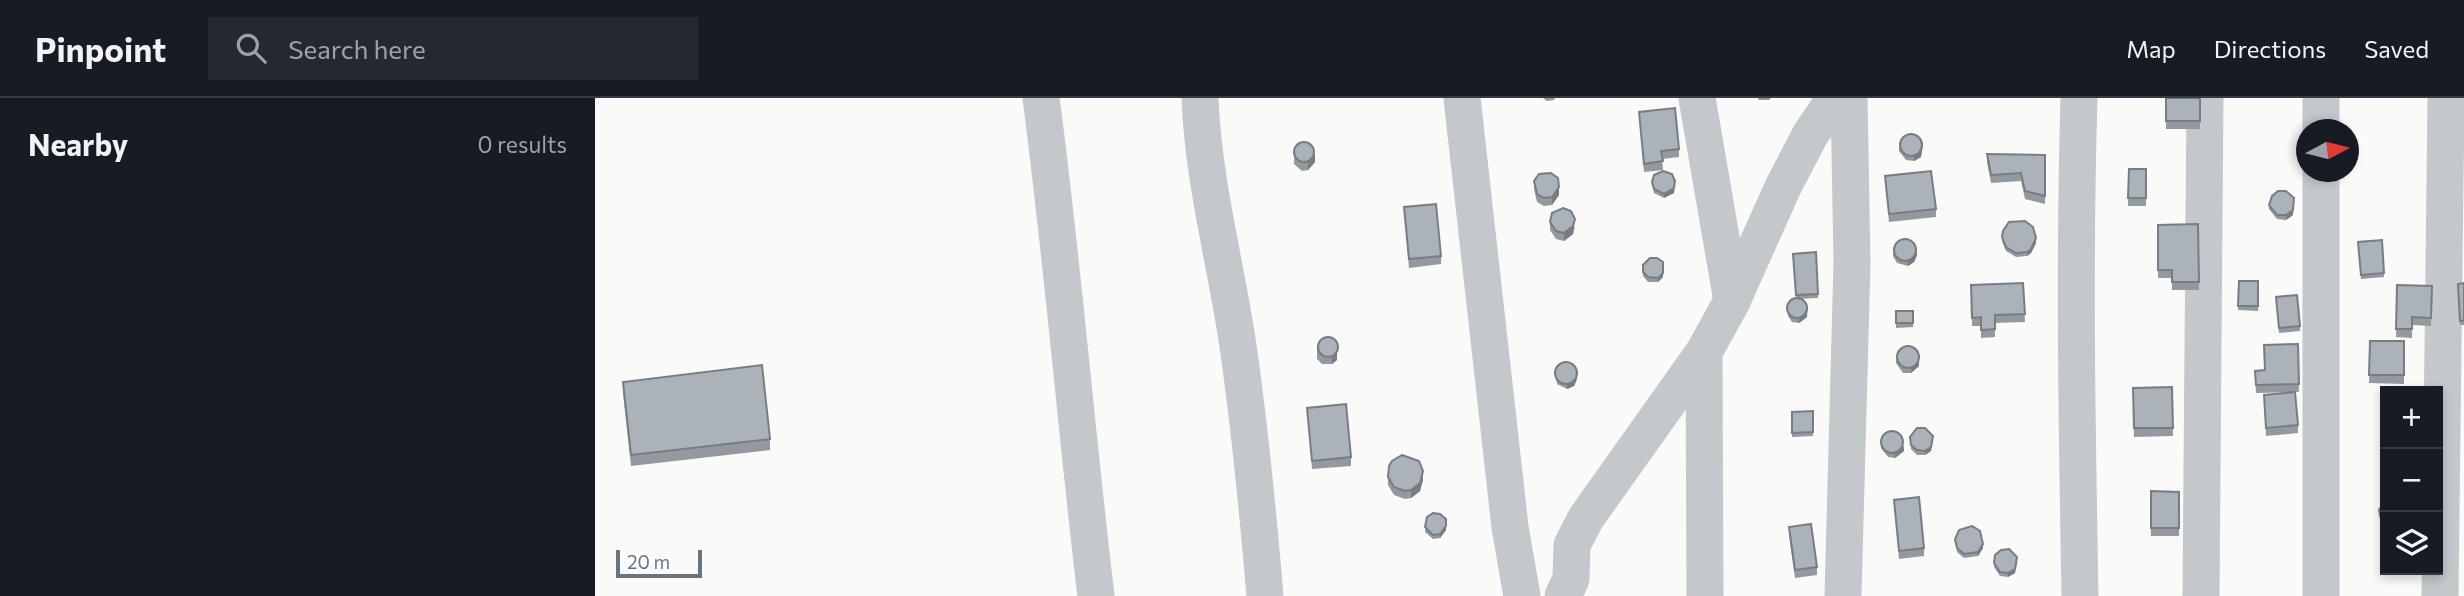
<!DOCTYPE html>
<html lang="en">
<head>
<meta charset="utf-8">
<style>
  :root { --surface:#171b24; --page:#242831; --text:#f1f3f6; --muted:#9ea1a6; --line:#363941 }
  body { margin:0; font-family:Commissioner,sans-serif; background:var(--page); color:var(--text) }
  .controls { position:absolute; right:21px; bottom:21px; display:grid; overflow:hidden; border-radius:0px; box-shadow:0 4px 10px #0003 }
  .controls button { width:63px; height:63px; display:grid; place-items:center; padding:0; border:0; border-bottom:2px solid var(--line); background:var(--surface); color:var(--text); font:35px sans-serif }
  .compass { position:absolute; left:1701px; top:21px; width:63px; height:63px; border-radius:50%; background:var(--surface); box-shadow:0 4px 10px #0003; rotate:83deg }
  .scale { position:absolute; left:21px; bottom:18px; width:86px; box-sizing:border-box; padding-left:7px; border:4px solid #657683; border-top:0; font-size:19px; line-height:24px; white-space:nowrap; color:#657683; -webkit-text-stroke:5px #fff; paint-order:stroke }
  .list { margin:0; padding:0; list-style:none }
  h2 { display:flex; justify-content:space-between; align-items:center; height:91px; margin:0; padding:0 28px; font-size:30px }
  h2 small { font-size:23px; font-weight:400; color:var(--muted) }
  .icon { flex:none; width:38px; height:38px; fill:none; stroke:currentColor; stroke-width:2; stroke-linecap:round; stroke-linejoin:round }
  .map { position:relative; flex:none; width:1869px; height:498px; overflow:hidden }
  header { display:flex; align-items:center; gap:42px; box-sizing:border-box; height:98px; padding:0 35px; background:var(--surface); border-bottom:2px solid var(--line) }
  header strong { font-size:33px }
  nav { display:flex; gap:38px; margin-inline-start:auto; font-size:24px }
  .search { width:490px; height:63px; background:var(--page); display:flex; align-items:center; gap:18px; box-sizing:border-box; padding:0 24px; border-radius:0px; color:var(--muted); font-size:26px }
  main { display:flex }
  aside { flex:1; background:var(--surface) }
  .map>svg:first-child { display:block }
</style>
</head>
<body>
<header>
<strong>Pinpoint</strong>
<div class="search"><svg class="icon" aria-label="search" viewBox="0 0 24 24"><circle cx="10" cy="10" r="6"/><path d="M15 15l6 6"/></svg>Search here</div>
<nav><a>Map</a><a>Directions</a><a>Saved</a></nav>
</header>
<main>
<aside>
<h2>Nearby<small>0 results</small></h2>
<ul class="list">
</ul>
</aside>
<div class="map">
<svg width="1869" height="498" viewBox="0 0 1869 498">
  <rect width="100%" height="100%" fill="#fafaf8"/>
  <g fill="none" stroke-linecap="round" stroke-linejoin="round">
    <!-- minor -->
    <g stroke="#c3c8cc" stroke-width="37">
      <path d="M446,0C468,166 481,332 501,498"/>
      <path d="M605,0C608,83 631,166 643,248C655,331 663,415 670,498"/>
      <path d="M867,0L915,429L927,498"/>
      <path d="M1102,0L1137,203"/>
      <path d="M1484,0C1479,166 1482,332 1485,498"/>
      <path d="M1726,32V0"/>
      <path d="M1726,74V498"/>
      <path d="M1109,254L1110,498"/>
      <path d="M968,498L976,481L977,447L991,420L1109,254L1137,203L1188,89L1215,37L1240,0"/>
      <path d="M1248,498L1257,164L1254,0"/>
      <path d="M1606,498L1610,0"/>
      <path d="M1845,498L1851,0"/>
    </g>
  </g>
  <!-- wall -->
  <g fill="#929a9f">
    <path d="M948,0H960L959,2L952,3Z"/>
    <path d="M1163,0H1176L1174,2H1164Z"/>
    <rect x="1571" y="0" width="34" height="31"/>
    <path d="M1044,14L1084,51V59L1067,61L1068,72L1049,74Z"/>
    <path d="M1328,47L1326,59L1319,63L1311,62L1304,53V49Z"/>
    <path d="M1392,56L1450,57V106L1430,101L1426,83L1396,85L1392,64Z"/>
    <path d="M699,58L720,64L713,72L707,73L699,66Z"/>
    <path d="M1534,71H1551V108H1533Z"/>
    <path d="M1290,78L1341,111V119L1294,124Z"/>
    <path d="M939,83L964,97L957,107L949,108L942,104L939,91Z"/>
    <path d="M1057,84L1080,87L1079,95L1069,100L1059,95Z"/>
    <path d="M1674,107L1698,117L1691,122L1682,121L1674,111Z"/>
    <path d="M809,109L846,158V166L814,170Z"/>
    <path d="M955,124L980,129L978,136L969,143L961,141L955,132Z"/>
    <path d="M1603,126L1604,192H1577V180H1563V127Z"/>
    <path d="M1408,133L1441,145L1436,155L1432,158L1421,159L1411,153L1407,143Z"/>
    <path d="M1787,142L1789,179L1766,181L1763,144Z"/>
    <path d="M1221,154L1223,200L1201,201L1198,156Z"/>
    <path d="M1298,154L1322,157L1319,164L1313,168L1302,165L1298,158Z"/>
    <path d="M1068,164V179L1063,184H1053L1048,178V167Z"/>
    <path d="M1644,183H1663V213L1643,212Z"/>
    <path d="M1428,185L1430,224L1400,225V239L1386,240V228H1377L1376,187Z"/>
    <path d="M1869,185V227H1865L1863,186Z"/>
    <path d="M1802,187L1837,188L1836,228L1817,227V240L1801,239Z"/>
    <path d="M1681,203L1705,228V233L1684,235Z"/>
    <path d="M1193,206L1213,208L1212,219L1204,225L1197,224L1193,218Z"/>
    <path d="M1301,213H1318V229L1301,230Z"/>
    <path d="M1775,243H1809V286L1774,285Z"/>
    <path d="M722,246L742,262L737,266H727L722,261Z"/>
    <path d="M1703,246L1704,294L1661,295L1660,273L1669,272Z"/>
    <path d="M1324,256V268L1316,275H1308L1301,265V261Z"/>
    <path d="M960,275L982,281L979,288L972,291L962,286Z"/>
    <path d="M28,284L175,341V352L36,368L28,295Z"/>
    <path d="M1577,289L1578,338L1539,339L1538,290Z"/>
    <path d="M1669,297L1703,327V335L1671,338Z"/>
    <path d="M712,310L756,359V368L717,371Z"/>
    <path d="M1218,313V338L1197,339V314Z"/>
    <path d="M1315,339L1338,342L1336,353L1330,357H1322L1316,351Z"/>
    <path d="M1286,346L1309,353L1300,360L1293,359L1286,350Z"/>
    <path d="M793,379L828,382L825,393L816,400L810,401L799,397L793,387Z"/>
    <path d="M1556,393L1584,394V438H1556Z"/>
    <path d="M1299,402L1329,450V458L1304,461Z"/>
    <path d="M1790,403V430L1786,425L1784,416V412Z"/>
    <path d="M830,429L851,432L845,440L838,441L830,434Z"/>
    <path d="M1194,429L1222,469V477L1200,480L1194,437Z"/>
    <path d="M1360,441L1388,450L1383,458L1369,460L1362,454Z"/>
    <path d="M1422,464L1420,475L1413,479L1405,478L1399,469V465Z"/>
  </g>
  <!-- shaded-wall -->
  <g fill="#777d82">
    <path d="M1328,43L1326,59L1319,63V59Z"/>
    <path d="M720,56V64L713,72V64Z"/>
    <path d="M1080,83L1079,95L1069,100V96Z"/>
    <path d="M964,89V97L957,107V99Z"/>
    <path d="M1699,100L1698,117L1691,122V117Z"/>
    <path d="M980,121L978,136L969,143V135Z"/>
    <path d="M1441,140V145L1436,155L1432,158V154Z"/>
    <path d="M1322,152V157L1319,164L1313,168V164Z"/>
    <path d="M1068,175V179L1063,184V180Z"/>
    <path d="M1212,215V219L1204,225V221Z"/>
    <path d="M742,253V262L737,266V258Z"/>
    <path d="M1324,263V268L1316,275V271Z"/>
    <path d="M982,277V281L979,288L972,291V286Z"/>
    <path d="M1338,338L1336,353L1330,357V353Z"/>
    <path d="M1309,348V353L1300,360V356Z"/>
    <path d="M828,373V382L825,393L816,400V392Z"/>
    <path d="M851,428V432L845,440V436Z"/>
    <path d="M1388,446V450L1383,458V454Z"/>
    <path d="M1422,459L1420,475L1413,479V475Z"/>
  </g>
  <!-- building -->
  <g fill="#aab3b9" stroke="#777d82" stroke-width="2">
    <rect x="1571" y="0" width="34" height="23"/>
    <path d="M1080,10L1084,51L1066,53L1068,63L1049,66L1044,14Z"/>
    <circle cx="1316" cy="47" r="11"/>
    <circle cx="709" cy="54" r="10"/>
    <path d="M1392,56L1450,57V98L1430,93L1426,75L1396,77Z"/>
    <path d="M1534,71H1551V100H1533Z"/>
    <path d="M1068,73L1077,76L1080,83L1079,90L1069,96L1059,91L1057,84L1059,77Z"/>
    <path d="M1336,73L1341,111L1294,116L1290,78Z"/>
    <path d="M956,75L963,80L964,89L957,99L949,100L942,96L939,83L944,76Z"/>
    <path d="M1683,93H1691L1699,100L1698,112L1691,117H1682L1674,107L1677,98Z"/>
    <path d="M841,106L846,158L814,161L809,109Z"/>
    <path d="M968,110L976,113L980,121L978,128L969,135L961,133L955,124L957,115Z"/>
    <path d="M1430,123L1438,129L1441,140L1436,151L1432,154L1421,155L1411,149L1407,139L1408,133L1414,124Z"/>
    <path d="M1603,126L1604,184H1577V172H1563V127Z"/>
    <circle cx="1310" cy="152" r="11"/>
    <path d="M1787,142L1789,175L1766,177L1763,144Z"/>
    <path d="M1221,154L1223,196L1201,197L1198,156Z"/>
    <path d="M1055,160H1062L1068,164V175L1063,180L1053,179L1048,174V167Z"/>
    <path d="M1644,183H1663V208H1643Z"/>
    <path d="M1428,185L1430,216L1400,217V231L1386,232V219L1377,220L1376,187Z"/>
    <path d="M1869,185V223H1865L1863,186Z"/>
    <path d="M1802,187L1837,188L1836,220L1817,219V231H1801Z"/>
    <path d="M1702,197L1705,228L1684,230L1681,199Z"/>
    <circle cx="1202" cy="210" r="10"/>
    <rect x="1301" y="213" width="17" height="12"/>
    <circle cx="733" cy="249" r="10"/>
    <path d="M1775,243H1809V277H1774Z"/>
    <path d="M1703,246L1704,286L1661,287L1660,273L1670,272L1669,247Z"/>
    <circle cx="1313" cy="259" r="11"/>
    <circle cx="971" cy="275" r="11"/>
    <path d="M167,267L175,341L36,357L28,284Z"/>
    <path d="M1577,289L1578,330H1539L1538,290Z"/>
    <path d="M1796,290H1803L1809,293H1791Z"/>
    <path d="M1700,294L1703,327L1671,330L1669,297Z"/>
    <path d="M1790,294V308L1789,307V295Z"/>
    <path d="M751,306L756,359L717,363L712,310Z"/>
    <path d="M1218,313V334L1197,335V314Z"/>
    <path d="M1322,330H1330L1338,338L1336,349L1330,353L1322,352L1316,347L1315,339Z"/>
    <circle cx="1297" cy="344" r="11"/>
    <path d="M807,357L824,363L828,373L825,385L816,392L810,393L799,389L793,379L794,368L797,363Z"/>
    <path d="M1556,393L1584,394V430H1556Z"/>
    <path d="M1324,399L1329,450L1304,453L1299,402Z"/>
    <path d="M1790,403V425L1786,421L1784,412Z"/>
    <path d="M838,415L845,416L851,421V428L845,436L838,437L830,429L832,419Z"/>
    <path d="M1216,426L1222,469L1200,472L1194,429Z"/>
    <path d="M1377,428L1385,433L1388,446L1383,454L1369,456L1362,450L1360,441L1364,432Z"/>
    <path d="M1414,451L1422,459L1420,471L1413,475L1405,474L1399,465L1400,457L1406,452Z"/>
  </g>
</svg>
<div class="controls">
<button>+</button>
<button>−</button>
<button><svg class="icon" aria-label="layers" viewBox="0 0 24 24"><path d="M12 4l9 5-9 5-9-5zM3 14l9 5 9-5"/></svg></button>
</div>
<svg class="compass" viewBox="-18 -18 36 36"><path d="M0-13l5 13h-10z" fill="#e53935"/><path d="M0 13l5-13h-10z" fill="#9ea1a6"/></svg>
<div class="scale">20 m</div>
</div>
</main>
</body>
</html>
